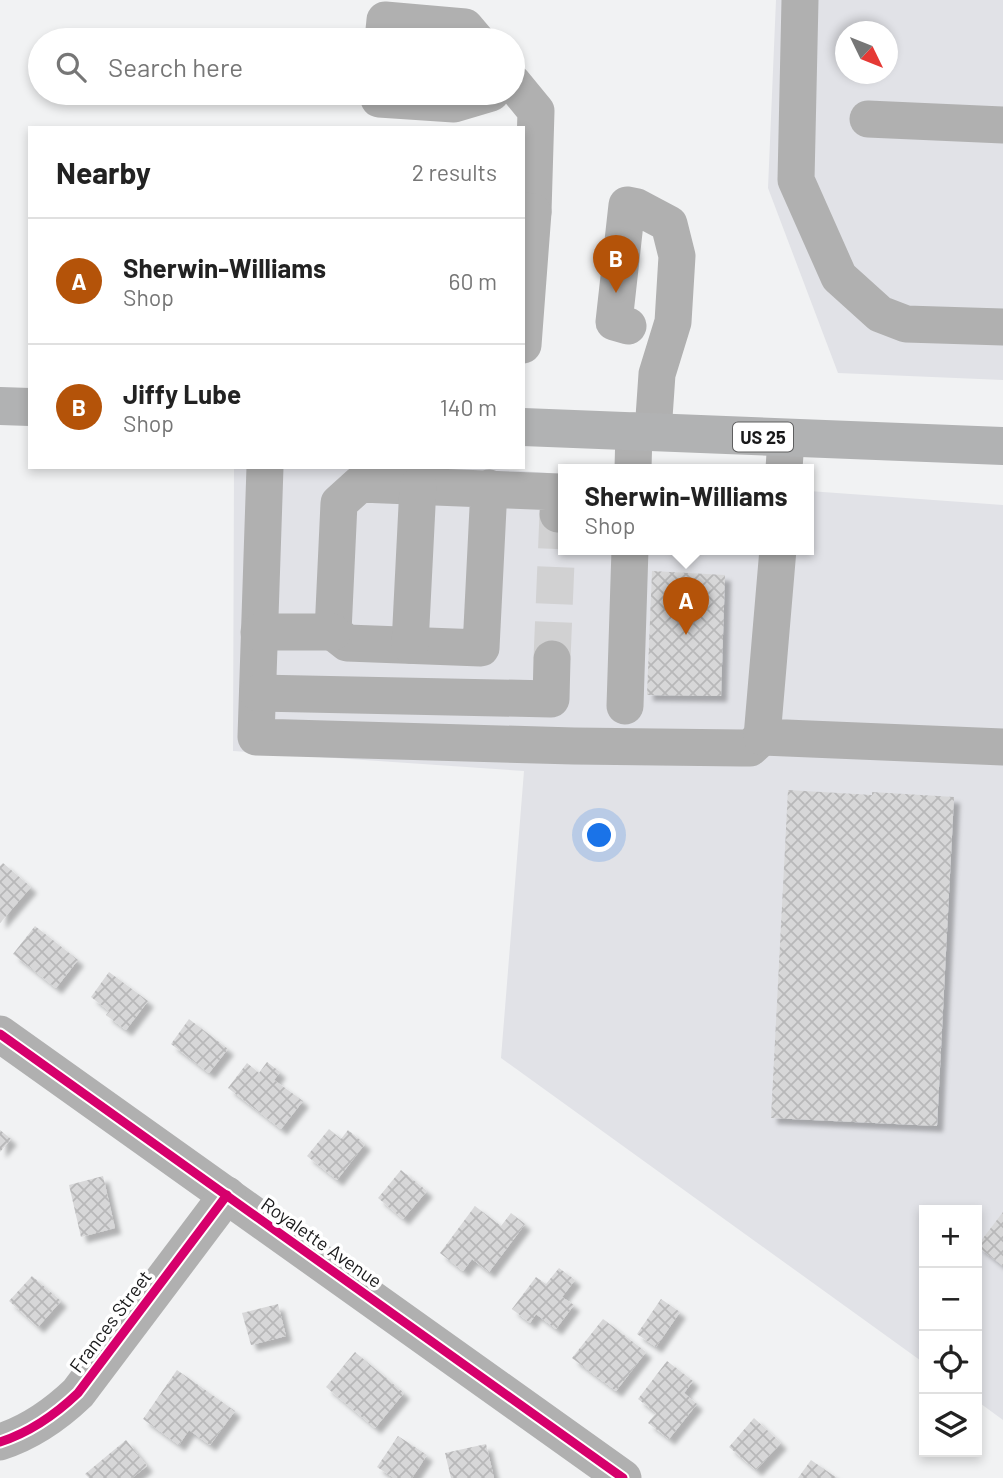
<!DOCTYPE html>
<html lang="en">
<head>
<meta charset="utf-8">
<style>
  :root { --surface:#fff; --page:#f6f6f6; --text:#222; --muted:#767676; --line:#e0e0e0; --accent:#b45309 }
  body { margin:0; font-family:Barlow,sans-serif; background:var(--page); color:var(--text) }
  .controls { position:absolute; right:21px; bottom:21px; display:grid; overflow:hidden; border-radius:0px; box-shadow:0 4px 10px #0003 }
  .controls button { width:63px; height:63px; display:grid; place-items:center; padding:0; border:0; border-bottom:2px solid var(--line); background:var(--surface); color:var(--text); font:35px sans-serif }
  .compass { position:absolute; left:835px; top:21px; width:63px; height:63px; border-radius:50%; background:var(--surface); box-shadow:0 4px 10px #0003; rotate:133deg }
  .you { position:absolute; left:600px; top:836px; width:24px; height:24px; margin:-18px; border:5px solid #fff; border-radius:50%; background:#1a73e8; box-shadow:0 0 0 10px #1a73e833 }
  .badge { display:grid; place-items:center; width:46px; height:46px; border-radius:50%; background:var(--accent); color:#fff; font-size:23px; font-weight:700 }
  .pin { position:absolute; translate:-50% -58px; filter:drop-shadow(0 2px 4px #0008) }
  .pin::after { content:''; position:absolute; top:37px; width:24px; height:21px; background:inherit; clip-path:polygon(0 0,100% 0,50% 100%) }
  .popup { position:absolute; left:558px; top:464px; width:256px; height:91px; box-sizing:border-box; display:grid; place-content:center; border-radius:0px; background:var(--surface); filter:drop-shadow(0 2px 5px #0005); font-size:23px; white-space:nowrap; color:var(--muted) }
  .popup b { font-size:26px; color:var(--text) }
  .popup::after { content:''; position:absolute; left:50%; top:100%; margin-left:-14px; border:14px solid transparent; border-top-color:var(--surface) }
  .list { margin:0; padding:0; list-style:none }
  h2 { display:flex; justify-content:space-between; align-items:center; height:91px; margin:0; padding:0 28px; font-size:30px }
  h2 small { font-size:23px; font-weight:400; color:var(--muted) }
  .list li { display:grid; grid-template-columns:46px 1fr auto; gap:21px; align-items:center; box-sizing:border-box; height:126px; padding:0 28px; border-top:2px solid var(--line) }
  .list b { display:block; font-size:26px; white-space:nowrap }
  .list p { margin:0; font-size:23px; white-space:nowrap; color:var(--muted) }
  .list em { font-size:23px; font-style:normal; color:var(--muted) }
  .icon { flex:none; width:38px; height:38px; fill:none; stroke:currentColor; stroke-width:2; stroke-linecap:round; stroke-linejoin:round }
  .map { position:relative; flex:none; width:1003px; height:1478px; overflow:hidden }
  .search { position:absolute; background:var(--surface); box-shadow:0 4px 10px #0003; left:28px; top:28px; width:497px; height:77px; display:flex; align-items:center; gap:18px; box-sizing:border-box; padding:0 24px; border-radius:38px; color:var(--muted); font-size:26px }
  .panel { position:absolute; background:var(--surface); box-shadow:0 4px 10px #0003; left:28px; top:126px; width:497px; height:343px; border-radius:0px }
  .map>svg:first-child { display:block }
</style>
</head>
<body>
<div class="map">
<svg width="1003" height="1478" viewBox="0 0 1003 1478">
  <defs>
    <pattern id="building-cross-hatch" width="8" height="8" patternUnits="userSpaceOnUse" patternTransform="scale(1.75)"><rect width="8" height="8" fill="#d7d7d8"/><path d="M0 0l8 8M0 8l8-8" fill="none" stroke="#b8b8b9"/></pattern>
    <filter id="shadow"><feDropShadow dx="6" dy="6" stdDeviation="2" flood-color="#0004"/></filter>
  </defs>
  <rect width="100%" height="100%" fill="#f1f2f3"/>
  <!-- built -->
  <g fill="#e1e2e7" fill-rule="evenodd">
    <path d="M776,0H1003V380L838,373L768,188ZM846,32H888V74H846Z"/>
    <path d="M234,467H469L563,474L564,549H808L809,491L1003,505V1420L977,1401V1210H924V1363L501,1058L524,771L233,751Z"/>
  </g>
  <!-- building -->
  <g fill="url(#building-cross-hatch)" filter="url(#shadow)">
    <path d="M652,571L725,575L721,696L647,695Z"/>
    <path d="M788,790L872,795V792L954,797L937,1126L771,1118Z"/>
    <path d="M3,863L31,887L0,923V866Z"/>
    <path d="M35,926L78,960L56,988L13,954Z"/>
    <path d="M109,972L148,1001L126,1030L106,1015L109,1011L91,997Z"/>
    <path d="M189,1019L228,1049L209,1073L171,1044Z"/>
    <path d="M267,1062L280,1072L274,1080L303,1101L281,1129L228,1088L247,1063L259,1073Z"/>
    <path d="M329,1129L341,1139L348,1130L365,1144L337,1180L307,1156Z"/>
    <path d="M0,1130L11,1139L0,1152Z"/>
    <path d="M401,1170L427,1191L403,1219L378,1198Z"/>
    <path d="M103,1176L115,1228L81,1237L69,1185Z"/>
    <path d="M475,1206L501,1226L511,1213L525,1224L489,1272L472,1259L463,1271L440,1253Z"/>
    <path d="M1003,1212V1266L977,1246Z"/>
    <path d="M559,1268L575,1280L562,1297L574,1305L556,1329L536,1314L530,1323L512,1309L536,1277L546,1284Z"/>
    <path d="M32,1276L61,1301L38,1327L9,1301Z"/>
    <path d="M661,1299L680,1312L656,1347L637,1334Z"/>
    <path d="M278,1304L286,1336L251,1345L242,1313Z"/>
    <path d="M603,1319L646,1352L616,1391L572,1358Z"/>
    <path d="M355,1352L404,1393L375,1428L326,1387Z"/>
    <path d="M667,1361L693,1381L684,1393L697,1404L669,1439L648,1423L656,1413L638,1399Z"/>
    <path d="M177,1370L235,1411L210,1445L189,1430L179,1445L143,1419Z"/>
    <path d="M754,1418L781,1443L756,1470L729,1447Z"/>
    <path d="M398,1436L427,1455L412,1478H394L377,1467Z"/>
    <path d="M126,1440L147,1466L132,1478H89L85,1474Z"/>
    <path d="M486,1444L494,1478H451L445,1453Z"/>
    <path d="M811,1460L837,1478H798Z"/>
  </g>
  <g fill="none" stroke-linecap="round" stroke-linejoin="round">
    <!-- minor-tunnel -->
    <path stroke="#d1d1d2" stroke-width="37" stroke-dasharray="37 18" stroke-linecap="butt" d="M552,659L558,514"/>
    <!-- minor -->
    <g stroke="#b0b0b0" stroke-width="37">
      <path d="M800,0L796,180L839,277L880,314L906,324L1003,327"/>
      <path d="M383,40L385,20L465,27L476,40"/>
      <path d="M513,83L536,111L533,212"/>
      <path d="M379,99L454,104L491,93"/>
      <path d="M868,119L1003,125"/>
      <path d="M523,211L533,212L523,345"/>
      <path d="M628,326L614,322L627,205L637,207L669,224L677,256L673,322L657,374L653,432"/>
      <path d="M265,467L256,737L574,746L742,748H750L762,737"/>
      <path d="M633,469L634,431"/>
      <path d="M784,469L786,438"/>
      <path d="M489,488L481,648L347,643L333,632L339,503L360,484L559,492L558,514"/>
      <path d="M778,549L762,737L1003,747"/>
      <path d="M259,632H333"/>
      <path d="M410,645L418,486"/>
      <path d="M258,693L551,699L552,659"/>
      <path d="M625,706L630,549"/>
      <path d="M0,1034L623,1478"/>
      <path d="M0,1442C31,1432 55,1415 78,1393L227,1195"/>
    </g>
    <!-- major -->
    <g stroke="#b1b2b3" stroke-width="38">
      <path d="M0,406L30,407"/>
      <path d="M523,427L1003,446"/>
    </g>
    <!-- cycleway casing -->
    <g stroke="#fff" stroke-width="13">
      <g id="cycleway">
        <path d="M0,1034L623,1478"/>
        <path d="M0,1442C31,1432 55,1415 78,1393L227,1195"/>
      </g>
    </g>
    <!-- cycleway -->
    <use href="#cycleway" stroke="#d6006c" stroke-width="9"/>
  </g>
  <g text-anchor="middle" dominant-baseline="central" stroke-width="7" stroke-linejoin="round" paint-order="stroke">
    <!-- shield labels -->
    <rect fill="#fff" stroke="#5e5e5f" stroke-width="2" x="733" y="422.5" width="60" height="29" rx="5"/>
    <g font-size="18" font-weight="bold" fill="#19191a">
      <text x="763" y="437">US 25</text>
    </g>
    <!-- street labels -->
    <g font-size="19" fill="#19191a" stroke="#fff">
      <text transform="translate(322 1242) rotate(35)">Royalette Avenue</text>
      <text transform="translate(110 1321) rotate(-53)">Frances Street</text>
    </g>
  </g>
</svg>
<div class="controls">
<button>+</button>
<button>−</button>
<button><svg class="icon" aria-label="locate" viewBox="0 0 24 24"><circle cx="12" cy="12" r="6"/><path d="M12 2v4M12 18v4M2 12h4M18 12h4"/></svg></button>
<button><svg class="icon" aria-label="layers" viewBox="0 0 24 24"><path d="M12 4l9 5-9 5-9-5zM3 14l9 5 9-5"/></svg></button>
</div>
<svg class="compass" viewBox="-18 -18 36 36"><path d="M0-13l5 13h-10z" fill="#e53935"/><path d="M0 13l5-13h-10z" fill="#767676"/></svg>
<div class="you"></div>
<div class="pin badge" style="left:686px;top:635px">A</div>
<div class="popup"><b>Sherwin-Williams</b>Shop</div>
<div class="pin badge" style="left:616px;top:293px">B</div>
<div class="search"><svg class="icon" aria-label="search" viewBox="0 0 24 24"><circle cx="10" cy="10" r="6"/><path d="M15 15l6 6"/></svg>Search here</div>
<section class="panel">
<h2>Nearby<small>2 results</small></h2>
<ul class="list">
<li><span class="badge">A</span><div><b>Sherwin-Williams</b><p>Shop</p></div><em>60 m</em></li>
<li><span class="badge">B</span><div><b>Jiffy Lube</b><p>Shop</p></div><em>140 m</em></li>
</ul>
</section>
</div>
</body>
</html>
